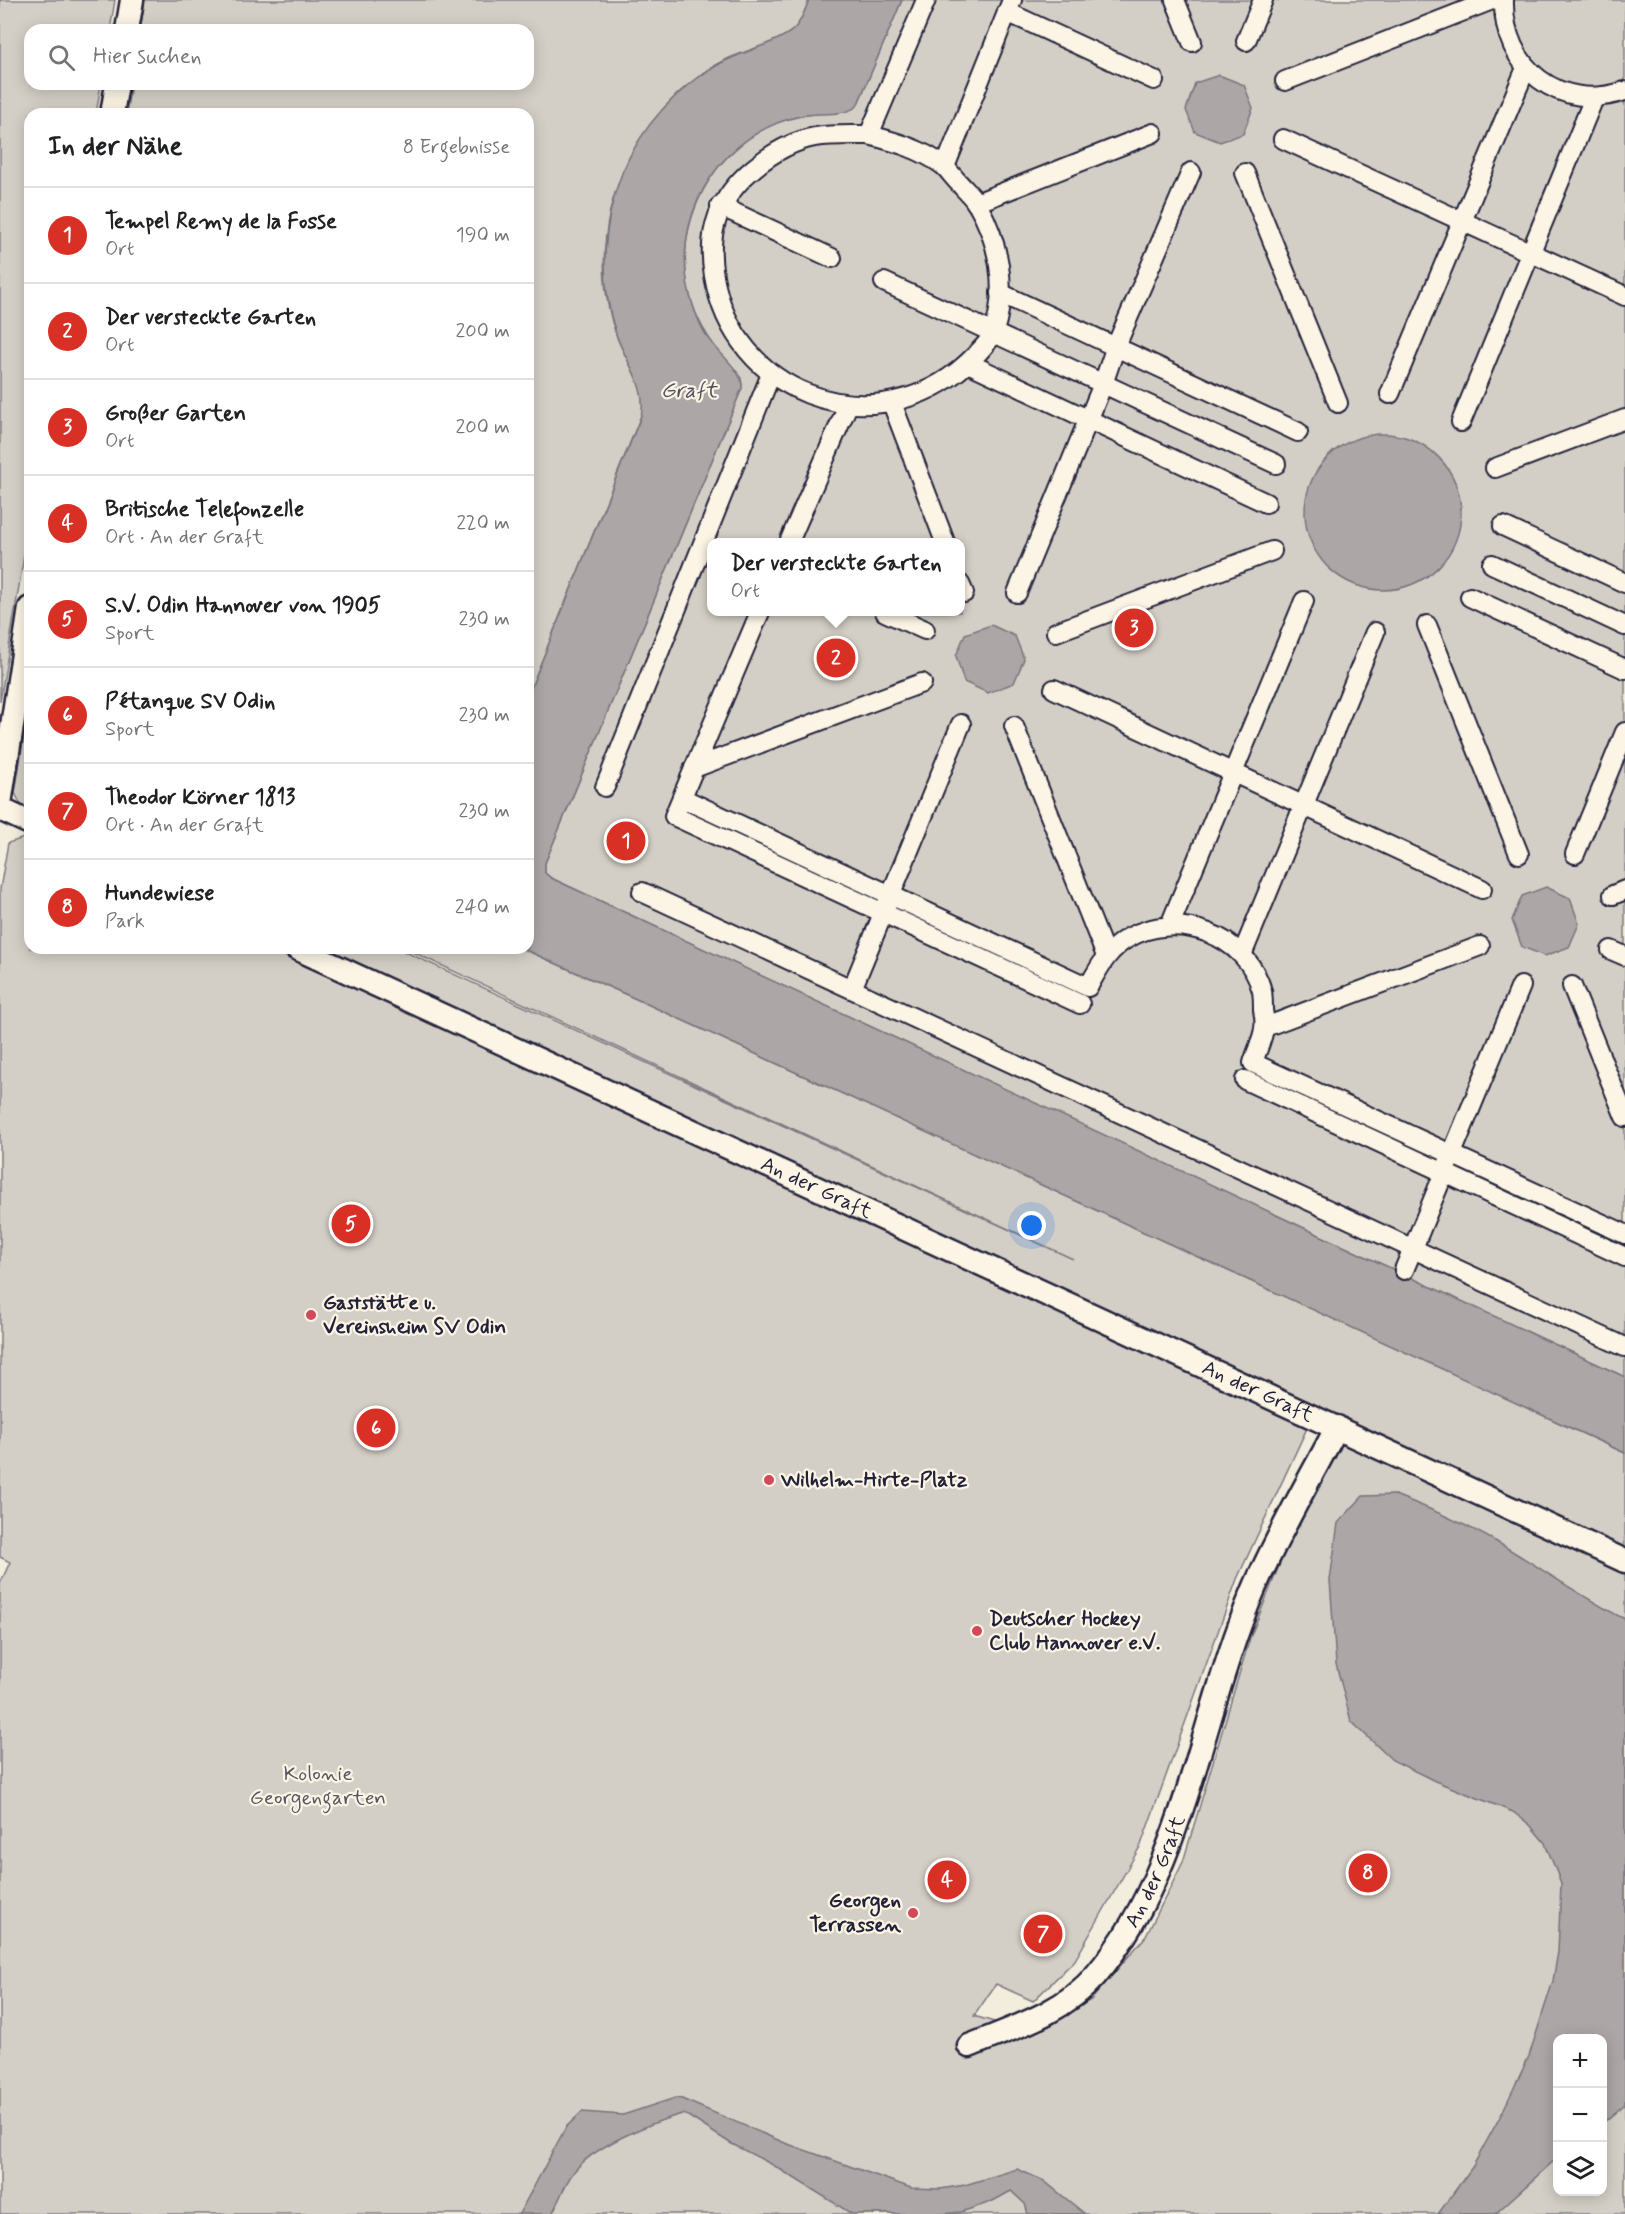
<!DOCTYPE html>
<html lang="de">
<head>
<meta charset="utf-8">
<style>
  :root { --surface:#fff; --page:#f2f2f2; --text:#202124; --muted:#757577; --line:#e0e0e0; --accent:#d93025 }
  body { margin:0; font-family:Mynerve,sans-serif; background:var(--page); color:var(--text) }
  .controls { position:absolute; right:18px; bottom:18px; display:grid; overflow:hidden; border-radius:12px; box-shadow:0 3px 15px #0003 }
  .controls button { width:54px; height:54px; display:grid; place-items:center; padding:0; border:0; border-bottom:2px solid var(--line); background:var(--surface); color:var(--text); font:30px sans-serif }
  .you { position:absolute; left:1032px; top:1226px; width:21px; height:21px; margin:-15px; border:4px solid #fff; border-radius:50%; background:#1a73e8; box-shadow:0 0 0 9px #1a73e833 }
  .badge { display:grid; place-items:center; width:39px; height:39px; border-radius:50%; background:var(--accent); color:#fff; font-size:20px; font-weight:700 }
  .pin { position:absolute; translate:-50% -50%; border:3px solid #fff; box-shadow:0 2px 6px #0006 }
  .popup { position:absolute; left:707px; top:538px; width:258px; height:78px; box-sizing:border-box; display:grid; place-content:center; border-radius:12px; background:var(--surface); filter:drop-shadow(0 2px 4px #0005); font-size:20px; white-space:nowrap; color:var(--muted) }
  .popup b { font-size:22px; color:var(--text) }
  .popup::after { content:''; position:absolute; left:50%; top:100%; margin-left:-12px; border:12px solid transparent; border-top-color:var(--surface) }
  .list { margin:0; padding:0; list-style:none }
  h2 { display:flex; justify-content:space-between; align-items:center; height:78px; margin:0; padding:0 24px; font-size:26px }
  h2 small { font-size:20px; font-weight:400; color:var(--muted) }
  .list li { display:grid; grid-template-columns:39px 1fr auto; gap:18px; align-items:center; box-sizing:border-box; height:96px; padding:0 24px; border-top:2px solid var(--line) }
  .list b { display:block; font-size:22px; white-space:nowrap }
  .list p { margin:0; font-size:20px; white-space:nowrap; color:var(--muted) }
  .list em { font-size:20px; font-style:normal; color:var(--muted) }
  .icon { flex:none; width:33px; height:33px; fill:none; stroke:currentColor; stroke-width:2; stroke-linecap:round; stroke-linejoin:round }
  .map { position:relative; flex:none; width:1625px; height:2214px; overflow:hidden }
  .search { position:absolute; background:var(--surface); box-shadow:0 3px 15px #0003; left:24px; top:24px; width:510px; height:66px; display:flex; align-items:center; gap:15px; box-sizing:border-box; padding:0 21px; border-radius:18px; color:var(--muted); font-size:22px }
  .panel { position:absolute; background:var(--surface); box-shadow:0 3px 15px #0003; left:24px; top:108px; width:510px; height:846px; border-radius:18px }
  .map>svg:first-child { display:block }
</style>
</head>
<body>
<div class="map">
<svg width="1625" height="2214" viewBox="0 0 1625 2214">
  <rect width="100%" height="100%" fill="#f3edde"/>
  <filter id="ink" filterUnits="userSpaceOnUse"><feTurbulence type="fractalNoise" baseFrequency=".0167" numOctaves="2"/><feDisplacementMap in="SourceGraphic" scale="12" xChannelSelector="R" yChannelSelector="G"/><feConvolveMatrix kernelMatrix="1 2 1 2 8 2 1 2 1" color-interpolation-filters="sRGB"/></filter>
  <g filter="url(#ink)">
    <!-- green -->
    <g fill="#d4cfc6" stroke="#7b7880" stroke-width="1.5" fill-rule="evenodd">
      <path d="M0,0H115L110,30H30V84H101L96,114H30V519L0,702Z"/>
      <path d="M145,0H809C805,10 802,20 795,28C782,42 741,51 721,62C665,94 625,149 610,211C601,252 602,297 617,337C625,360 647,387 642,413L528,695V114H126L131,84H528V30H140Z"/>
      <path d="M902,0H1625V1377L551,878L545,873V863L742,388L741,378C723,357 705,337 695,311C667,241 702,159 769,126C783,120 798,116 813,114C830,111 841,114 857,106ZM712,542H960V612H712Z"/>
      <path d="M30,698V809L21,805L15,793Z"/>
      <path d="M30,836V948H275L1307,1428L1237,1579L1141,1845L1075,1960L1033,2001L996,1984L974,2016L1031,2033L1091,2000L1146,1936L1183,1862L1250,1638L1285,1551L1342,1437L1625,1567V2214H0V1584L10,1562L0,1557V889L8,843ZM1558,2038H1602V2192H1558Z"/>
      <path d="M324,948H397L1073,1259L404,948H521L634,998L1625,1453V1556L345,965L352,961Z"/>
    </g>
    <!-- water -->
    <g fill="#aca7a6" stroke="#75727b" stroke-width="1.5">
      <path d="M809,0H902L857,106C845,117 817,112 800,116C726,132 675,206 687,281C690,300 697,320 707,337C716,351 744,371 742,388L545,863V873L551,878L1625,1377V1453L634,998L521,948H528V695L640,419C650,390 625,361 616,334C599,281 602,224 622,173C641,127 677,87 721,63C740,52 782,42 795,28C802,20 805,10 809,0Z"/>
      <path d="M1219,75L1244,85L1253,108L1243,134L1220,142L1195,132L1186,110L1195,83Z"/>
      <circle cx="1383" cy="512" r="78"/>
      <path d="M991,625L1015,636L1024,659L1014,683L988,693L964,682L956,656L965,634Z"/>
      <path d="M1546,887L1570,898L1579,924L1569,947L1545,956L1522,947L1512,920L1522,896Z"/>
      <path d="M1395,1495C1429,1508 1463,1523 1495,1541C1539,1566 1579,1596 1625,1619V2104L1603,2123L1602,2038H1558L1557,2158L1495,2214H1438L1473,2166L1502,2113L1529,2056L1553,1981L1558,1952L1561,1883L1545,1843L1530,1825L1513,1812L1435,1781L1392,1760L1351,1721L1336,1664L1330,1580L1338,1523L1363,1496Z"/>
      <path d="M675,2098L682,2099L785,2143L911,2188L940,2189L965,2185L1017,2169L1044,2181L1085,2214H1028L1025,2204L1011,2191L991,2202L961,2212L943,2214H852L773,2165L730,2143L688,2116L682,2114C652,2122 591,2147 573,2173C564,2185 559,2201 552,2214H519L566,2127L582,2112L623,2115Z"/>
    </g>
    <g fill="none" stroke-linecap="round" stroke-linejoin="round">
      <!-- pedestrian casing -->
      <g stroke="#22223b" stroke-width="22">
        <g id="pedestrian">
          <path d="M1175,0L1192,42"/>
          <path d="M1504,0C1502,68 1560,113 1625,91"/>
          <path d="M1007,12L1154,80"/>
          <path d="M1246,41L1263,0"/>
          <path d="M1285,81L1492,0"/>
          <path d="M869,135C896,142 921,149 944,166C949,171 954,178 959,183C965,190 972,196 977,204C999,241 1008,289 994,331C990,343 968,363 958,371C866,443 733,392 714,276C706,231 719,197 754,168C771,154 793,141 815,137C832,134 852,135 869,135Z"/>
          <path d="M869,135L926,0"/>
          <path d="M1283,139L1625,296"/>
          <path d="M945,167L1012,0"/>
          <path d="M1245,173L1338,403"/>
          <path d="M976,203L1153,133"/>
          <path d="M720,206L832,258"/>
          <path d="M884,282L1276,464"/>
          <path d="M1000,293L1298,432"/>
          <path d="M968,363L1266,503"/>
          <path d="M1390,394L1526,68"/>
          <path d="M892,403L945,542"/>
          <path d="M1461,422L1594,98"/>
          <path d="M1495,468L1625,419"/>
          <path d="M1503,526L1625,583"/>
          <path d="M789,542L848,405"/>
          <path d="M1492,564L1625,626"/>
          <path d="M960,584L964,593"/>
          <path d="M1017,593L1103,384L1116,346L1191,172"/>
          <path d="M1470,597L1625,669"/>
          <path d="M760,612L674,816L1080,1004"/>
          <path d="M885,612L925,630"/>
          <path d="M1427,625L1519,854"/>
          <path d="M1056,632L1272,551"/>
          <path d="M1054,689L1482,889"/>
          <path d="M1014,726L1106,956"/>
          <path d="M694,768L922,683"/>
          <path d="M605,787L771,374"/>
          <path d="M682,798L1088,987C1099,968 1108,949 1128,938C1177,910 1247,934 1262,991C1263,997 1263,1004 1263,1010C1264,1015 1265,1022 1264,1028C1263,1039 1256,1052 1253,1063L1625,1234"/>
          <path d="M1575,854L1625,732"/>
          <path d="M642,892L1625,1347"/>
          <path d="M1613,895L1625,890"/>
          <path d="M1170,925L1304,601"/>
          <path d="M1611,950L1625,956"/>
          <path d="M1242,955L1375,632"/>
          <path d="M1572,986L1625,1117"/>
          <path d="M852,989L961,724"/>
          <path d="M1265,1027L1480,946"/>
          <path d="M1245,1080L1625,1257"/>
          <path d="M1404,1270L1521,986"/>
        </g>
      </g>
      <!-- minor casing -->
      <g stroke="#22223b" stroke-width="27">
        <g id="minor">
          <path d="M127,30L132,0"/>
          <path d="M112,114L117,84"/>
          <path d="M0,804L30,608"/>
          <path d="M0,809L30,823"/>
          <path id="s1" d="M296,948L1625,1561"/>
          <path id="s2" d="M969,2046C1013,2028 1063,2013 1095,1976C1184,1873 1201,1712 1254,1589C1278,1533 1309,1481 1337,1427"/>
        </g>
      </g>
      <!-- pedestrian -->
      <use href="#pedestrian" stroke="#fcf5e5" stroke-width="18"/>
      <!-- minor -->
      <use href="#minor" stroke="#fcf5e5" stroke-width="22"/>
    </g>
  </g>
  <!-- markers -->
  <g fill="#d1495b" stroke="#fcf5e5" stroke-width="2">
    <circle cx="311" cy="1315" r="6"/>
    <circle cx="769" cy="1480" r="6"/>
    <circle cx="977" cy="1631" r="6"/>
    <circle cx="913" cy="1913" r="6"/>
  </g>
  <g text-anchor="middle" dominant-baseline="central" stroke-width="4.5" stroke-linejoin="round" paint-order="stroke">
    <!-- street labels -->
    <g font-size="21" fill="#22223b" stroke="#fcf5e5">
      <text stroke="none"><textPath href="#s1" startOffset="573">An der Graft</textPath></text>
      <text stroke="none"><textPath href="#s1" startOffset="1059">An der Graft</textPath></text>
      <text stroke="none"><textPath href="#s2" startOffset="267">An der Graft</textPath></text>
    </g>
    <!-- poi labels -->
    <g font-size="21" font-weight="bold" fill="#22223b" stroke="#fcf5e5" text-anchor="start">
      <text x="323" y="1303">Gaststätte u.<tspan x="323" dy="24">Vereinsheim SV Odin</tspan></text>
      <text x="781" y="1480">Wilhelm-Hirte-Platz</text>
      <text x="989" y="1619">Deutscher Hockey<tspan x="989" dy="24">Club Hannover e.V.</tspan></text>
      <text x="901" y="1901" text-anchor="end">Georgen<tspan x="901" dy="24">Terrassen</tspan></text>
    </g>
    <!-- park labels -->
    <g font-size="21" fill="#575665" stroke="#fcf5e5">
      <text x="318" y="1774">Kolonie<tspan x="318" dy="24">Georgengarten</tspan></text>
    </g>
    <!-- water labels -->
    <g font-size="22" font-style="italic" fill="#525160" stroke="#fcf5e5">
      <text x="689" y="391">Graft</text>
    </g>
  </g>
</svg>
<div class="controls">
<button>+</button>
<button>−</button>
<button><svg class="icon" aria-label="layers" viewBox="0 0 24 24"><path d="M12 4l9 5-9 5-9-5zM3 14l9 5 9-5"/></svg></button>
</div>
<div class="you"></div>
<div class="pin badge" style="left:626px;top:841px">1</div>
<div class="pin badge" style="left:836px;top:658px">2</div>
<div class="popup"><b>Der versteckte Garten</b>Ort</div>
<div class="pin badge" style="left:1134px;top:628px">3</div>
<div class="pin badge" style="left:947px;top:1880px">4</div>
<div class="pin badge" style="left:351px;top:1224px">5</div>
<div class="pin badge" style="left:376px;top:1428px">6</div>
<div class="pin badge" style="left:1043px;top:1934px">7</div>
<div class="pin badge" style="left:1368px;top:1873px">8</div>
<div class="search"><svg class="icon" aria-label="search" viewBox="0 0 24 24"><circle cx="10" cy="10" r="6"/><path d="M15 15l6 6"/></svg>Hier suchen</div>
<section class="panel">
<h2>In der Nähe<small>8 Ergebnisse</small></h2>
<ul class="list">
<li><span class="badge">1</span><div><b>Tempel Remy de la Fosse</b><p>Ort</p></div><em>190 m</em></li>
<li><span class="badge">2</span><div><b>Der versteckte Garten</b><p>Ort</p></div><em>200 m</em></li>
<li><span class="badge">3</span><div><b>Großer Garten</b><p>Ort</p></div><em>200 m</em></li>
<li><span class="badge">4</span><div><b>Britische Telefonzelle</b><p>Ort · An der Graft</p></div><em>220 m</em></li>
<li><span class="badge">5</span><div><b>S.V. Odin Hannover von 1905</b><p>Sport</p></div><em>230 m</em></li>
<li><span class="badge">6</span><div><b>Pétanque SV Odin</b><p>Sport</p></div><em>230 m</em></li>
<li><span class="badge">7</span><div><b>Theodor Körner 1813</b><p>Ort · An der Graft</p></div><em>230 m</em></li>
<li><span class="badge">8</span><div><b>Hundewiese</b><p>Park</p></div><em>240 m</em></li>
</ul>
</section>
</div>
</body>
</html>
